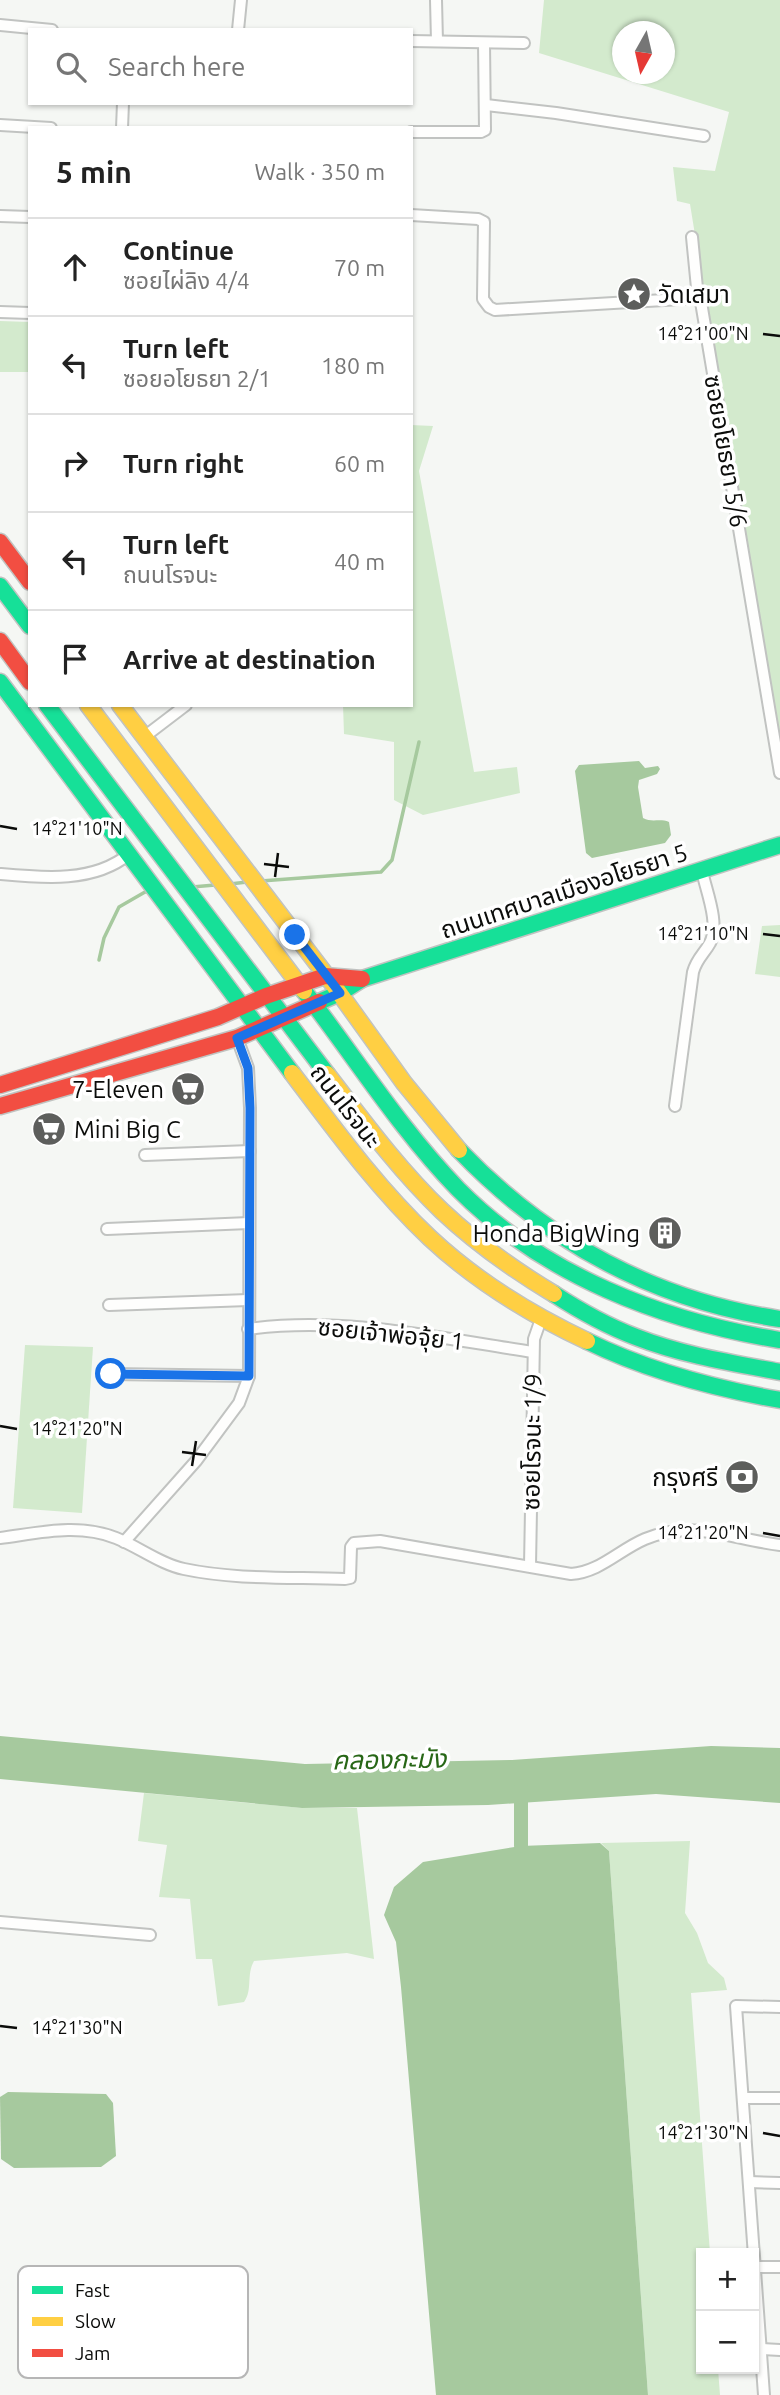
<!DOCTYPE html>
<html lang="en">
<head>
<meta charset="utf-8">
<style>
  :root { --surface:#fff; --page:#f6f6f6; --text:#222; --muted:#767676; --line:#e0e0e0 }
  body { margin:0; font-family:Ubuntu,"Noto Sans Thai",sans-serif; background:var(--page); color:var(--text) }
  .controls { position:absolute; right:21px; bottom:21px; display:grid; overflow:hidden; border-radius:0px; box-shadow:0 2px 5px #0004 }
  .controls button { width:63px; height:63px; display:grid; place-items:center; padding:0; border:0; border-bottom:2px solid var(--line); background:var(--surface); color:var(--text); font:35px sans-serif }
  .compass { position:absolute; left:612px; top:21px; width:63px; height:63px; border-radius:50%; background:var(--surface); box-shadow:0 2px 5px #0004; rotate:188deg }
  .stop { position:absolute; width:21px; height:21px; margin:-16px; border:5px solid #1a73e8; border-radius:50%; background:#fff }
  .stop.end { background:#1a73e8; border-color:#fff; box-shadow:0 2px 7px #0008 }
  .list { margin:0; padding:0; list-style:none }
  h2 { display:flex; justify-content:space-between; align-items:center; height:91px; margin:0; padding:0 28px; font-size:30px }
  h2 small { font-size:23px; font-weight:400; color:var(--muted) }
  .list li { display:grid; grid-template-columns:46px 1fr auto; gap:21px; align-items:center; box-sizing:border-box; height:98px; padding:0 28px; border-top:2px solid var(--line) }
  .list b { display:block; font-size:26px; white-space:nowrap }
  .list p { margin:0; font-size:23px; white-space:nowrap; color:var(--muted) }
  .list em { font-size:23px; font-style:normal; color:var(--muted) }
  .icon { flex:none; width:38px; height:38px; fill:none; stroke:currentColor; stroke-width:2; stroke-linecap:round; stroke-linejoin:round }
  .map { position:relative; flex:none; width:780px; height:2395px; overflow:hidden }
  .search { position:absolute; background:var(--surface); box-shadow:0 2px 5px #0004; left:28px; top:28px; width:385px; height:77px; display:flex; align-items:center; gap:18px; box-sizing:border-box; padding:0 24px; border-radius:0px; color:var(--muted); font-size:26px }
  .panel { position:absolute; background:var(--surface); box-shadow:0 2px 5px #0004; left:28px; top:126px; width:385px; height:581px; border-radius:0px }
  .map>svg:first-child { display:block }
</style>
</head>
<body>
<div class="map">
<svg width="780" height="2395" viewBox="0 0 780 2395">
  <rect width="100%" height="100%" fill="#f5f7f4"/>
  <!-- green -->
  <g fill="#d3eacd" fill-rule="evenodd">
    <path d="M544,0H780V759L690,204L677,201L673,167L715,171L729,112L539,53ZM622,32H664V74H622Z"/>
    <path d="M0,321L30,322V372H0Z"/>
    <path d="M411,425L433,426L419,471L474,772L517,767L520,793L423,815L394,800V742L344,734L343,705H411Z"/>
    <path d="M780,925V977L755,974L762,926Z"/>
    <path d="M25,1345L93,1347L82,1513L13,1508Z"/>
    <path d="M144,1793L302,1808H357L374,1959L347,1953L254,1961C246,1975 253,1990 244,2002L218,2006L212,1959H196L190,1899L159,1897L167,1845L138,1841Z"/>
    <path d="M690,1841L685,1913L697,1933L708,1963L724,1978L727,1990L691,1993L710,2253H701V2369H718L720,2395H648L609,1851L601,1843Z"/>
  </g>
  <!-- water -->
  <g fill="#a6c99e">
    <path d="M639,761L645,768L658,766L660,769L657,774L639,780L638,787L643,818C652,823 660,818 669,822L671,835L665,843L592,858L586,853L575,771L579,765Z"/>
    <path d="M0,1736L305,1764L512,1760L711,1746L780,1748V1803L656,1794L488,1805L302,1808L0,1779Z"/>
    <path d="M600,1843L609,1851L648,2395H436L401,1987L396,1942L384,1915L394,1887L423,1862L521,1846Z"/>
    <path d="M8,2092L106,2094L113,2103L116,2156L101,2167L14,2168L1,2159L0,2097Z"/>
  </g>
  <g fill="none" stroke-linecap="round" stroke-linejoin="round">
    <!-- stream -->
    <g stroke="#a6c99e" stroke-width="3.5">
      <path d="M261,881L381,872L392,860L419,742"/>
      <path d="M230,884L247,882"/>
      <path d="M192,887L215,885"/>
      <path d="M99,960L104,938L119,907L145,892H149"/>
    </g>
    <!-- canal -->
    <path stroke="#a6c99e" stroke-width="14" d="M521,1786V1846"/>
    <!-- street casing -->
    <g stroke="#c1c3c1" stroke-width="14">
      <g id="street">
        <path d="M436,0L437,41"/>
        <path d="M0,25L52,30"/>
        <path d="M238,30L241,0"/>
        <path d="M411,41L524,43"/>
        <path d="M486,105L556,113L704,136"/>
        <path d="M0,125L51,128"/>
        <path d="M122,128L123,103"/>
        <path d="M411,132H481L485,130L484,43"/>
        <path d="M411,215L478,219L484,222L483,299L489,307L495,310L698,298"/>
        <path d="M0,216L30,217"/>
        <path d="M692,237L698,298L701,302L780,773"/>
        <path d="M0,312L30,313"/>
        <path d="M144,737L186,705"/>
        <path d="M0,874C43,878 94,883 129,854"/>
        <path d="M675,1106L693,972C697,958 704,954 710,943C720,923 706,891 702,871"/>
        <path d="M145,1155L250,1151"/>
        <path d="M107,1229L249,1223"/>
        <path d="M109,1305L248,1300"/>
        <path d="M248,1329C343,1316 439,1338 533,1352"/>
        <path d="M111,1374L249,1376"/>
        <path d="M0,1538C39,1533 78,1523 116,1538C139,1547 160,1564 184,1569C236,1580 292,1577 345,1579L350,1578L351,1547L354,1543L380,1541L571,1574C600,1572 619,1550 645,1539C694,1519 731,1539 780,1545"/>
        <path d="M124,1542L196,1461L239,1403L249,1376L250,1108L248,1068L237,1038"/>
        <path d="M530,1566L534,1339L541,1319"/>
        <path d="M0,1922L150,1935"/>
        <path d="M743,2098H780"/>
        <path d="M749,2182L780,2183"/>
        <path d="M755,2267H780"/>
        <path d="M761,2349L780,2350"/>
        <path d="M764,2395L736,2006L780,2007"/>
      </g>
    </g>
    <!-- fast casing -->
    <g stroke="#c1c3c1" stroke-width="19">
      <g id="fast">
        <path d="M0,586L30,626"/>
        <path d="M0,682L292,1073"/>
        <path d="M47,705L327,1074"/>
        <path d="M304,991C355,1057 400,1129 458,1189C543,1275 662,1321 780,1340"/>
        <path d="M319,1002L340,993L362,979L780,845"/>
        <path d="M459,1150C547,1242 654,1300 780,1319"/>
        <path d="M554,1294C580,1311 607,1326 636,1337C682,1355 732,1363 780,1372"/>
        <path d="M587,1341C648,1371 713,1388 780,1400"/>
      </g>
    </g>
    <!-- slow casing -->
    <g stroke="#c1c3c1" stroke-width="19">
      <g id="slow">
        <path d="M88,705L304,991"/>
        <path d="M120,705L335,987L404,1083L459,1150"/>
        <path d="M292,1073C335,1130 378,1189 430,1238C476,1281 530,1314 587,1341"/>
        <path d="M327,1074C363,1121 399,1170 442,1211C476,1243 514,1270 554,1294"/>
      </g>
    </g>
    <!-- jam casing -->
    <g stroke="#c1c3c1" stroke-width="19">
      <g id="jam">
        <path d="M0,542L30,582"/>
        <path d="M0,641L30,682"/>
        <path d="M0,1085L218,1017L266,996L325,976L362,979"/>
        <path d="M0,1106L237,1038L319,1002"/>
      </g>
    </g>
    <!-- street -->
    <use href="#street" stroke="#fefefd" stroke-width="10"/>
    <!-- fast -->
    <use href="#fast" stroke="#16e098" stroke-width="16"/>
    <!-- slow -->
    <use href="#slow" stroke="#ffcf43" stroke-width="16"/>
    <!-- jam -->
    <use href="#jam" stroke="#f24e42" stroke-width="16"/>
  </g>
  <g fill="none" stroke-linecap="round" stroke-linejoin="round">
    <!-- route -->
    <path stroke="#1a73e8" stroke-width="9" d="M111,1374L249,1376L250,1108L248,1068L237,1038L340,993L295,935"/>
  </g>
  <!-- ticks -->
  <path fill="none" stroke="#0b0c0a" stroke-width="2.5" d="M763,334L780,336M0,826L17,829M264,864L289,867M275,877L278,853M763,934L780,936M0,1426L17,1429M182,1452L206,1455M192,1466L196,1441M763,1533L780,1536M0,2026L17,2028M763,2133L780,2136"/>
  <!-- icons -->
  <defs>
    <g id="sight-disc" transform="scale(1.75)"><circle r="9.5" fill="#5d5e5c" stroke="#fff"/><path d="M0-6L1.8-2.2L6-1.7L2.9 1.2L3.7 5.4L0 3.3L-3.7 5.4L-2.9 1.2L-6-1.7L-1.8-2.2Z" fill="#fff"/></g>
    <g id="supermarket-disc" transform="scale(1.75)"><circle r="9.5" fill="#5d5e5c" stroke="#fff"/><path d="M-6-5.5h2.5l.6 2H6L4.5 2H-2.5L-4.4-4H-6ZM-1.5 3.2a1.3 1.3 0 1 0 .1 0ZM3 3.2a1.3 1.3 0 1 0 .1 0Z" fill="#fff"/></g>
    <g id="building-disc" transform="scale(1.75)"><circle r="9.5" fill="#5d5e5c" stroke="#fff"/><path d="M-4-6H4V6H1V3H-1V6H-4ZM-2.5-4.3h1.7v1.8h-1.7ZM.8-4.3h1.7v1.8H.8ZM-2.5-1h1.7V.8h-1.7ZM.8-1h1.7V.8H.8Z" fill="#fff"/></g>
    <g id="bank-disc" transform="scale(1.75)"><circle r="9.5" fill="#5d5e5c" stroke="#fff"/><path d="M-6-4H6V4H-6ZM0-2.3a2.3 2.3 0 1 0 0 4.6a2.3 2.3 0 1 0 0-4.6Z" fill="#fff"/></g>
  </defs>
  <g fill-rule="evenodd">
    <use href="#sight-disc" x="634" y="294"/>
    <use href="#supermarket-disc" x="188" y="1089"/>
    <use href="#supermarket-disc" x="49" y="1129"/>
    <use href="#building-disc" x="665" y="1233"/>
    <use href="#bank-disc" x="742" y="1477"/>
  </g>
  <g text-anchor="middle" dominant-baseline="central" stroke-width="7" stroke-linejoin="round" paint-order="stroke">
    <!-- poi labels -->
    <g font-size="24" fill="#0b0c0a" stroke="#fff" text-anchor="end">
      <text x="658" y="294" text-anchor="start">วัดเสมา</text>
      <text x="164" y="1089">7-Eleven</text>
      <text x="74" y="1129" text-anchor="start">Mini Big C</text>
      <text x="640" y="1233">Honda BigWing</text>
      <text x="718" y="1477">กรุงศรี</text>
    </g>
    <!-- street labels -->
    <g font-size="24" fill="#0b0c0a" stroke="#fff">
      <text transform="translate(726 451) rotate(80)">ซอยอโยธยา 5/6</text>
      <text transform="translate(564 891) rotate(-18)">ถนนเทศบาลเมืองอโยธยา 5</text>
      <text transform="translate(346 1106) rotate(52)">ถนนโรจนะ</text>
      <text transform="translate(391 1334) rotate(6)">ซอยเจ้าพ่อจุ้ย 1</text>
      <text transform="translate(532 1442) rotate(-89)">ซอยโรจนะ 1/9</text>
    </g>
    <!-- water labels -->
    <g font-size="26" font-style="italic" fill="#286717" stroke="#fff">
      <text transform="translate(389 1759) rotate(-1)">คลองกะมัง</text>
    </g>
  </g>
  <!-- legend -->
  <rect x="18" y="2266" width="230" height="112" rx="10" fill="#fff" stroke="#b6b6b6" stroke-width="2"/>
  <rect x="32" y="2286" width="31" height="8" fill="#16e098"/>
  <rect x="32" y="2317" width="31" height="9" fill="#ffcf43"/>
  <rect x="32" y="2349" width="31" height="8" fill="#f24e42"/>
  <g font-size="19" fill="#0b0c0a">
    <text x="75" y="2297">Fast</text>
    <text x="75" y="2328">Slow</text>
    <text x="75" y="2360">Jam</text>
  </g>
  <g font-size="18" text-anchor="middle" fill="#0b0c0a" stroke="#fff" stroke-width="7" stroke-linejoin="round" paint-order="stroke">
    <text x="703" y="340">14°21'00"N</text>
    <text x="77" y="835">14°21'10"N</text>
    <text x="703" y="940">14°21'10"N</text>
    <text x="77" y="1435">14°21'20"N</text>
    <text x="703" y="1539">14°21'20"N</text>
    <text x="77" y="2034">14°21'30"N</text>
    <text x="703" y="2139">14°21'30"N</text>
  </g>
</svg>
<div class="controls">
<button>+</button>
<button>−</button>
</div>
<svg class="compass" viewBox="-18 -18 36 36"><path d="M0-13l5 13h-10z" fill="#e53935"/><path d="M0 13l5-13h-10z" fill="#767676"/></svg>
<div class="stop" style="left:111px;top:1374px"></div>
<div class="stop end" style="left:295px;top:935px"></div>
<div class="search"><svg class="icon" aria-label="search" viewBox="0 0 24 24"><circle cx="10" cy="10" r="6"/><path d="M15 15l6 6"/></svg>Search here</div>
<section class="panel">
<h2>5 min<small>Walk · 350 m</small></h2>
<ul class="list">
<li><svg class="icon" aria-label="ahead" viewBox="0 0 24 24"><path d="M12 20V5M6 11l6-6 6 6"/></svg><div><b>Continue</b><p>ซอยไผ่ลิง 4/4</p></div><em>70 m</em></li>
<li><svg class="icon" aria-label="left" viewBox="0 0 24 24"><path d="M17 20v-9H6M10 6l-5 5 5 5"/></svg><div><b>Turn left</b><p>ซอยอโยธยา 2/1</p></div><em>180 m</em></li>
<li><svg class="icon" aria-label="right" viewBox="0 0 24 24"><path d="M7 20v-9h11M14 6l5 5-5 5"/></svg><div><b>Turn right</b></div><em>60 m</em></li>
<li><svg class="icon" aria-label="left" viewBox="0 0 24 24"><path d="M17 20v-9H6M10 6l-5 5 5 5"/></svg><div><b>Turn left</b><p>ถนนโรจนะ</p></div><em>40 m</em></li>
<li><svg class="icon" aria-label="arrive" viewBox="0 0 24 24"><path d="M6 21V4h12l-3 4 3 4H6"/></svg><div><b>Arrive at destination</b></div></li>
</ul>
</section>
</div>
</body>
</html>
